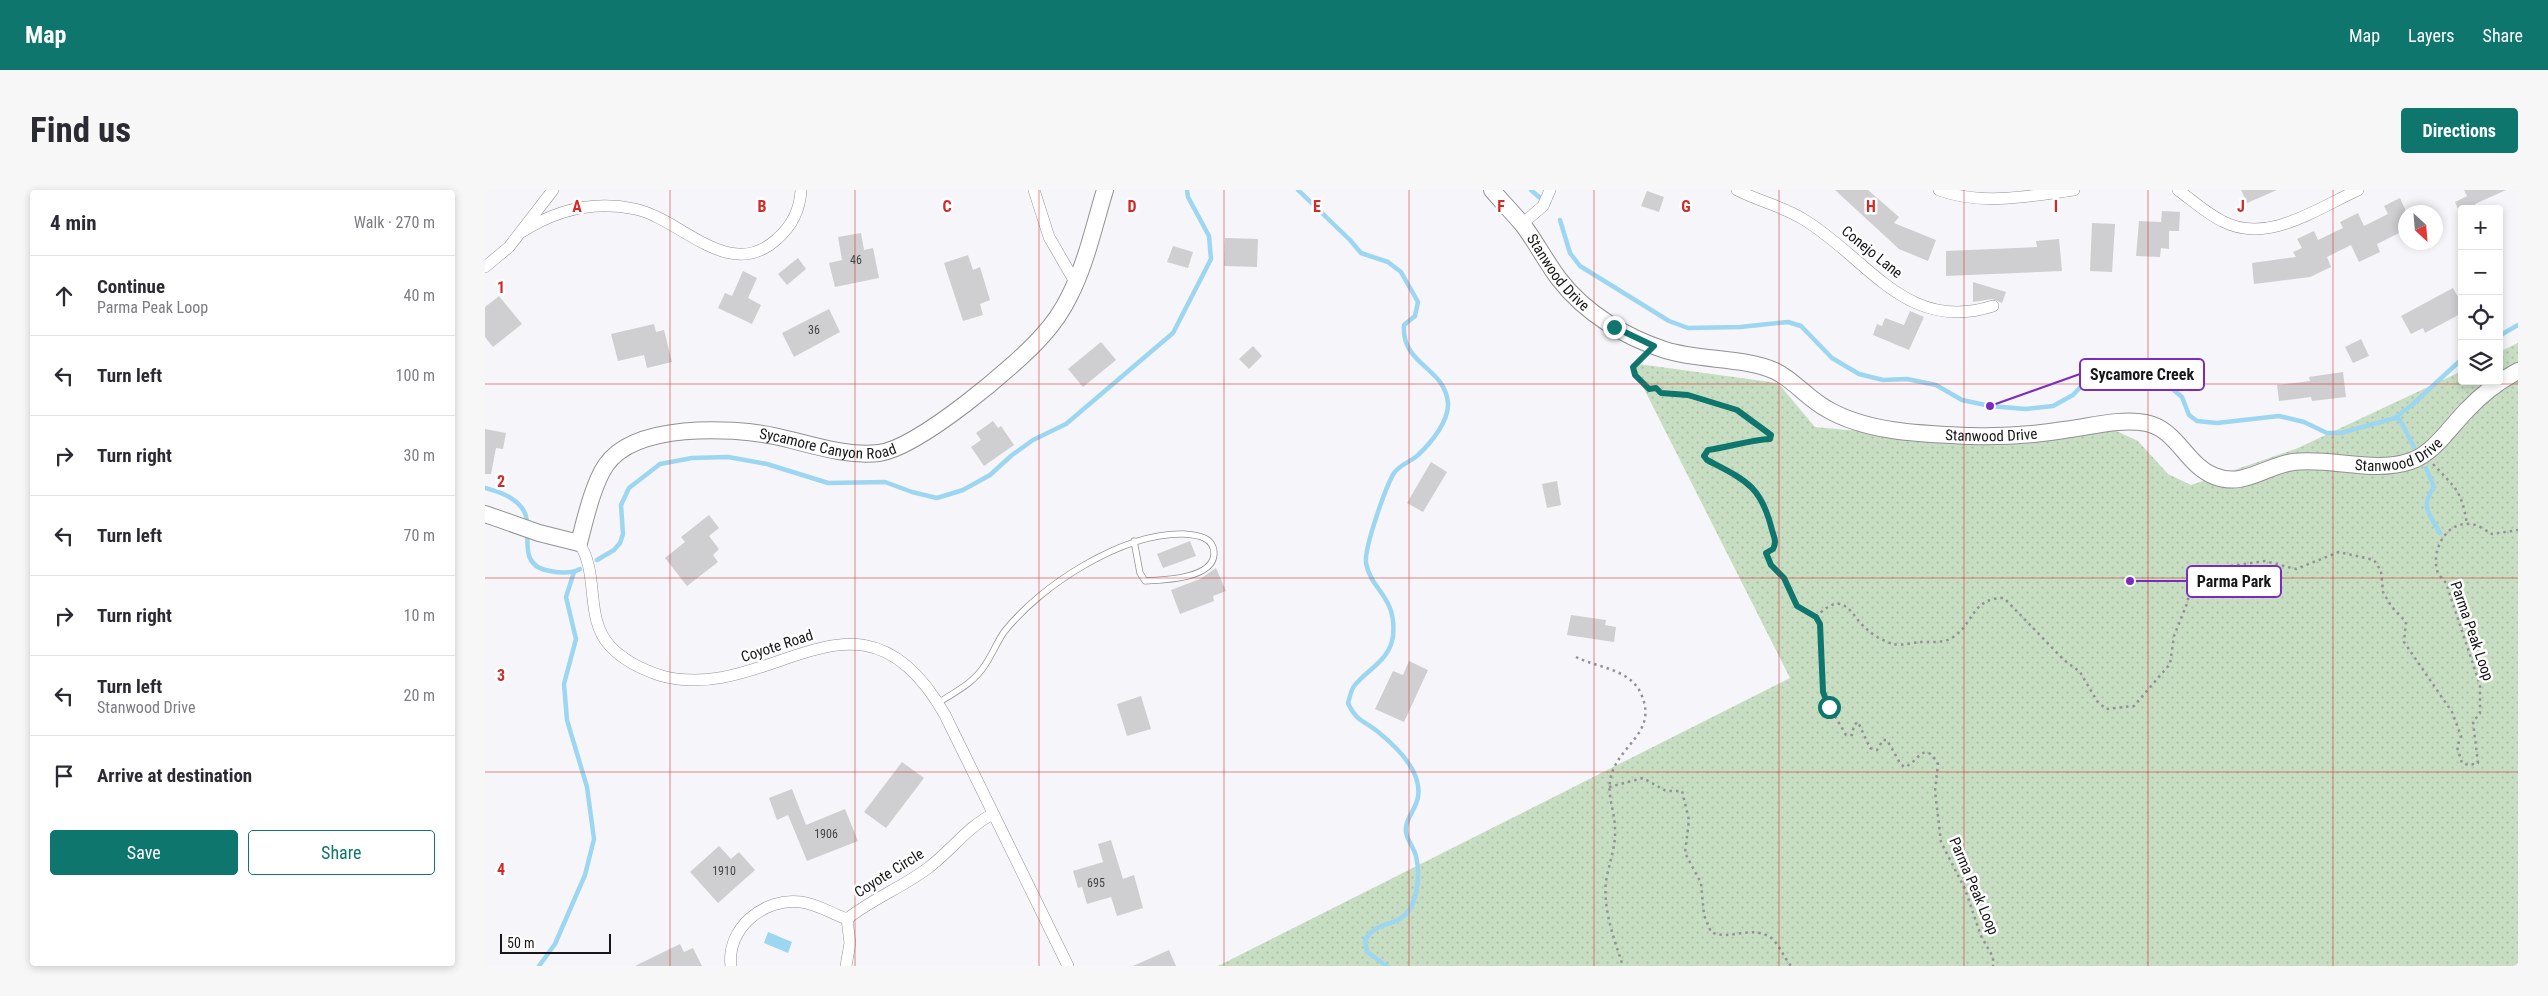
<!DOCTYPE html>
<html lang="en">
<head>
<meta charset="utf-8">
<style>
  :root { --surface:#fff; --page:#f7f7f7; --text:#2b2b33; --muted:#7c7c81; --line:#e1e1e2; --accent:#0f766e }
  body { margin:0; font-family:"Roboto Condensed",sans-serif; background:var(--page); color:var(--text) }
  .controls { position:absolute; right:15px; top:15px; display:grid; overflow:hidden; border-radius:5px; box-shadow:0 2px 8px #0003 }
  .controls button { width:45px; height:45px; display:grid; place-items:center; padding:0; border:0; border-bottom:1px solid var(--line); background:var(--surface); color:var(--text); font:25px sans-serif }
  .compass { position:absolute; left:1913px; top:15px; width:45px; height:45px; border-radius:50%; background:var(--surface); box-shadow:0 2px 8px #0003; rotate:154deg }
  .scale { position:absolute; left:15px; bottom:12px; width:111px; box-sizing:border-box; padding-left:5px; border:2px solid #171618; border-top:0; font-size:14px; line-height:18px; white-space:nowrap; color:#171618; -webkit-text-stroke:4px #fff; paint-order:stroke }
  .stop { position:absolute; width:15px; height:15px; margin:-11px; border:4px solid #0f766e; border-radius:50%; background:#fff }
  .stop.end { background:#0f766e; border-color:#fff; box-shadow:0 1px 5px #0008 }
  .list { margin:0; padding:0; list-style:none }
  h2 { display:flex; justify-content:space-between; align-items:center; height:65px; margin:0; padding:0 20px; font-size:21px }
  h2 small { font-size:16px; font-weight:400; color:var(--muted) }
  .list li { display:grid; grid-template-columns:32px 1fr auto; gap:15px; align-items:center; box-sizing:border-box; height:80px; padding:0 20px; border-top:1px solid var(--line) }
  .list b { display:block; font-size:19px; white-space:nowrap }
  .list p { margin:0; font-size:16px; white-space:nowrap; color:var(--muted) }
  .list em { font-size:16px; font-style:normal; color:var(--muted) }
  .actions { display:flex; gap:10px; padding:15px 20px }
  .actions a { flex:1; padding:11px 0; border:1px solid var(--accent); border-radius:5px; text-align:center; font-size:18px; color:var(--accent) }
  .actions .main { background:var(--accent); color:#fff }
  .icon { flex:none; width:28px; height:28px; fill:none; stroke:currentColor; stroke-width:2; stroke-linecap:round; stroke-linejoin:round }
  .map { position:relative; flex:none; width:2033px; height:776px; overflow:hidden; border-radius:5px }
  header { display:flex; align-items:center; gap:30px; box-sizing:border-box; height:70px; padding:0 25px; background:var(--accent); color:#fff }
  header strong { font-size:24px }
  nav { display:flex; gap:28px; margin-inline-start:auto; font-size:18px }
  .intro { display:flex; align-items:center; justify-content:space-between; box-sizing:border-box; height:120px; padding:0 30px }
  h1 { margin:0; font-size:35px }
  .button { padding:12px 22px; border-radius:5px; background:var(--accent); color:#fff; font-size:18px; font-weight:700 }
  main { display:flex; gap:30px; padding:0 30px }
  aside { flex:1; background:var(--surface); border-radius:5px; box-shadow:0 2px 8px #0003 }
  .map>svg:first-child { display:block }
</style>
</head>
<body>
<header>
<strong>Map</strong>
<nav><a>Map</a><a>Layers</a><a>Share</a></nav>
</header>
<div class="intro"><h1>Find us</h1><a class="button">Directions</a></div>
<main>
<aside>
<h2>4 min<small>Walk · 270 m</small></h2>
<ul class="list">
<li><svg class="icon" aria-label="ahead" viewBox="0 0 24 24"><path d="M12 20V5M6 11l6-6 6 6"/></svg><div><b>Continue</b><p>Parma Peak Loop</p></div><em>40 m</em></li>
<li><svg class="icon" aria-label="left" viewBox="0 0 24 24"><path d="M17 20v-9H6M10 6l-5 5 5 5"/></svg><div><b>Turn left</b></div><em>100 m</em></li>
<li><svg class="icon" aria-label="right" viewBox="0 0 24 24"><path d="M7 20v-9h11M14 6l5 5-5 5"/></svg><div><b>Turn right</b></div><em>30 m</em></li>
<li><svg class="icon" aria-label="left" viewBox="0 0 24 24"><path d="M17 20v-9H6M10 6l-5 5 5 5"/></svg><div><b>Turn left</b></div><em>70 m</em></li>
<li><svg class="icon" aria-label="right" viewBox="0 0 24 24"><path d="M7 20v-9h11M14 6l5 5-5 5"/></svg><div><b>Turn right</b></div><em>10 m</em></li>
<li><svg class="icon" aria-label="left" viewBox="0 0 24 24"><path d="M17 20v-9H6M10 6l-5 5 5 5"/></svg><div><b>Turn left</b><p>Stanwood Drive</p></div><em>20 m</em></li>
<li><svg class="icon" aria-label="arrive" viewBox="0 0 24 24"><path d="M6 21V4h12l-3 4 3 4H6"/></svg><div><b>Arrive at destination</b></div></li>
</ul>
<div class="actions"><a class="main">Save</a><a>Share</a></div>
</aside>
<div class="map">
<svg width="2033" height="776" viewBox="0 0 2033 776">
  <defs>
    <pattern id="park-dots" width="8" height="8" patternUnits="userSpaceOnUse" patternTransform="scale(1.25)"><rect width="8" height="8" fill="#c8dec3"/><path d="M2 2h.1M6 6h.1" fill="none" stroke="#abbea7" stroke-width="1.8" stroke-linecap="round"/></pattern>
  </defs>
  <rect width="100%" height="100%" fill="#f6f5f9"/>
  <!-- park -->
  <path fill="url(#park-dots)" d="M2033,153V776H733L1305,488L1146,173L1293,193L1330,237L1462,249L1627,239L1653,251L1683,284L1706,295L1813,258L1977,181V191H2014V162Z"/>
  <!-- water -->
  <path fill="#9dd6f0" d="M283,742L307,752L303,763L279,753Z"/>
  <g fill="none" stroke-linecap="round" stroke-linejoin="round">
    <!-- stream -->
    <g stroke="#9dd6f0" stroke-width="4.5">
      <path d="M813,0L865,50L876,63L903,72L916,82L933,112L930,126L919,135C916,175 960,177 963,213C964,231 946,253 933,265C927,271 914,275 909,283C901,296 879,358 881,373C886,401 912,406 908,446C905,470 884,478 870,495C866,499 865,507 863,513C871,531 878,530 892,541C907,553 927,572 932,591C939,616 919,625 921,642C922,650 929,658 931,666C935,682 933,705 925,719C912,739 894,728 880,750L882,762L902,776"/>
      <path d="M1046,0L1054,7"/>
      <path d="M1075,30L1085,63L1095,76L1184,131L1203,138L1255,137L1303,132L1316,136L1347,168L1374,184L1398,190L1422,189L1451,195L1477,210L1505,216L1541,219L1568,216L1588,205L1605,187L1623,178L1641,177L1660,183L1679,192L1697,207L1704,225L1712,231L1732,233L1794,226L1819,232L1842,243H1856L1910,228L1928,214L1977,169"/>
      <path d="M2014,146L2033,135"/>
      <path d="M1910,228L1915,230L1929,257"/>
      <path d="M1941,278L1949,297C1935,316 1944,324 1955,343"/>
      <path d="M0,298C14,302 28,306 37,318C52,337 27,375 65,381C75,383 86,384 95,379"/>
      <path d="M112,370L129,360L135,353L138,344L136,315L144,298L175,274L207,268L243,267L282,274L343,293L400,292L427,302L452,308L478,300L505,285L527,265L548,250L581,234L688,143L726,69L724,46L703,7L702,0"/>
      <path d="M54,776L70,754L100,685L109,649L102,597L82,530L79,494L91,449L81,407L89,382"/>
    </g>
  </g>
  <!-- building -->
  <g fill="#cfced1">
    <path d="M1350,0H1383L1414,27L1409,33L1451,50L1443,71L1414,59Z"/>
    <path d="M1756,0H1792L1762,13Z"/>
    <path d="M1979,0H2021L1990,14L1991,16L1984,19H1977L1975,23L1970,12L1982,6Z"/>
    <path d="M1162,1L1179,7L1174,22L1156,16Z"/>
    <path d="M1915,8L1920,19V40L1892,54L1895,62L1874,72L1866,55L1842,67L1846,77L1825,87L1769,94L1767,73L1811,67L1808,62L1817,58L1812,49L1829,41L1833,50L1858,38L1855,32L1873,23L1879,36L1903,24L1899,16Z"/>
    <path d="M1677,21L1695,22L1694,41H1684V59L1676,58L1675,67L1651,66L1654,31L1676,32Z"/>
    <path d="M1607,33L1630,34L1627,82L1605,81Z"/>
    <path d="M376,43L379,60L388,58L394,88L350,97L344,73L357,70L353,47Z"/>
    <path d="M740,48L773,49L772,77L739,76Z"/>
    <path d="M1574,49L1577,81L1461,86V61L1552,57L1551,51Z"/>
    <path d="M688,56L708,62L703,78L682,72Z"/>
    <path d="M483,65L488,80L495,77L505,110L495,114L498,125L478,131L459,73Z"/>
    <path d="M313,68L321,79L302,95L293,84Z"/>
    <path d="M258,81L272,88L263,108L276,115L267,134L233,118L240,103L247,106Z"/>
    <path d="M1488,92L1521,102L1517,113L1507,109L1488,112Z"/>
    <path d="M1968,98L1977,114V123L1940,143L1938,138L1926,144L1916,126Z"/>
    <path d="M14,106L37,134L8,157L0,147V117Z"/>
    <path d="M344,119L355,142L309,167L297,143Z"/>
    <path d="M1425,121L1439,127L1424,160L1388,145L1392,134L1397,136L1400,128L1419,135Z"/>
    <path d="M169,134L171,142L179,140L187,172L162,178L159,165L133,171L126,144Z"/>
    <path d="M1876,149L1884,166L1868,173L1860,157Z"/>
    <path d="M616,152L631,170L598,197L583,179Z"/>
    <path d="M768,156L777,166L764,179L754,169Z"/>
    <path d="M1858,182L1861,207L1827,211L1826,207L1794,211L1792,195L1825,191L1824,187Z"/>
    <path d="M508,231L513,238L516,236L529,255L499,276L486,257L496,250L491,243Z"/>
    <path d="M0,239L21,243L18,259L11,258L6,284H0Z"/>
    <path d="M946,272L962,282L938,322L922,313Z"/>
    <path d="M1072,291L1076,315L1062,318L1057,294Z"/>
    <path d="M224,325L234,338L224,346L234,359L228,365L233,372L202,396L180,368L200,352L196,347Z"/>
    <path d="M705,351L711,366L678,378L672,364Z"/>
    <path d="M731,378L741,401L728,406L729,411L695,424L686,400L715,389Z"/>
    <path d="M1086,425L1121,430L1120,435L1131,437L1129,452L1082,445Z"/>
    <path d="M924,471L943,480L919,532L890,519L908,481L918,485Z"/>
    <path d="M656,506L666,539L642,546L632,514Z"/>
    <path d="M417,572L439,588L401,638L379,622Z"/>
    <path d="M307,599L321,635L360,619L373,651L322,671L303,625L292,630L284,608Z"/>
    <path d="M626,650L638,689L649,685L658,718L632,726L626,707L602,714L597,697L593,698L588,681L618,672L613,654Z"/>
    <path d="M234,656L246,669L254,662L270,680L233,713L205,682Z"/>
    <path d="M195,754L199,762L208,758L217,776H150Z"/>
    <path d="M684,760L691,776H648Z"/>
  </g>
  <g fill="none" stroke-linecap="round" stroke-linejoin="round">
    <!-- service casing -->
    <g stroke="#929195" stroke-width="7">
      <path id="service" d="M453,513C470,502 489,493 500,475C507,465 512,452 519,442C556,395 637,343 698,344C711,345 729,346 729,364C728,389 678,390 660,391L655,383L649,351"/>
    </g>
    <!-- minor casing -->
    <g stroke="#929195" stroke-width="12">
      <g id="minor">
        <path d="M549,0L564,47L590,92"/>
        <path d="M1252,0C1273,11 1297,16 1318,29C1383,68 1421,144 1508,116"/>
        <path d="M1454,0C1496,16 1546,6 1589,0"/>
        <path d="M1693,0C1707,10 1721,23 1737,31C1782,55 1831,19 1873,0"/>
        <path d="M1037,34L1058,16L1065,0"/>
        <path d="M35,43C70,20 109,10 150,19C197,29 244,93 292,49C307,36 315,20 316,0"/>
        <path d="M0,77L24,57L68,0"/>
        <path d="M94,353C115,384 99,428 125,456C139,471 158,480 177,486C287,515 375,375 460,525L583,776"/>
        <path d="M362,729C387,709 418,697 443,678C466,661 482,637 508,624"/>
        <path d="M246,776C241,738 280,707 316,712C333,714 347,724 362,729L365,753L361,776"/>
      </g>
    </g>
    <!-- secondary casing -->
    <g stroke="#929195" stroke-width="18">
      <g id="secondary">
        <path id="s1" d="M1007,0C1017,12 1028,23 1038,35C1051,52 1061,72 1074,89C1100,123 1140,147 1180,160C1215,171 1259,167 1290,181C1309,190 1323,209 1342,219C1383,243 1439,244 1486,246C1517,247 1548,245 1579,240C1605,237 1635,228 1661,233C1692,239 1701,275 1729,286C1758,298 1780,276 1808,272C1846,267 1888,284 1926,271C1949,263 1965,237 1982,220C1997,204 2014,191 2033,181"/>
        <path id="s2" d="M0,324L54,343L94,353C100,330 108,294 121,275C150,233 245,237 289,246C323,253 359,267 394,263C433,258 531,176 558,145C568,134 577,121 584,107C601,74 609,36 620,0"/>
      </g>
    </g>
    <!-- path -->
    <g stroke="#929194" stroke-width="2.5" stroke-dasharray="2.5 4" stroke-linecap="butt">
      <path d="M1157,167L1148,177L1150,185L1164,199L1171,198L1176,203L1219,209L1252,219L1286,245L1285,249C1265,250 1244,257 1223,260L1219,266L1222,270C1236,277 1254,285 1266,295C1279,306 1290,340 1290,356L1281,363L1286,375L1299,388L1312,416L1331,427"/>
      <path d="M1948,274C1971,299 1976,299 1982,334"/>
      <path d="M1331,427C1361,396 1365,427 1384,441C1389,446 1401,452 1408,454C1415,456 1427,453 1434,452C1443,452 1457,453 1465,449C1490,435 1485,408 1519,408L1579,470L1595,482L1612,511L1621,519L1649,516L1685,474L1689,446L1703,411V382L1780,371L1811,379L1854,362L1889,370L1896,381L1898,402L1906,416L1921,432L1919,452L1967,522L1976,546L1972,557L1977,573L1984,575L1993,573L1988,532L1995,523V495L1961,393C1958,389 1953,385 1952,380C1947,360 1960,334 1982,334C1991,333 2000,340 2007,344L2033,340"/>
      <path d="M1331,427L1336,437L1334,455L1339,481V507L1361,545H1367L1369,535L1373,532L1385,558L1392,560L1398,550H1402L1415,573L1419,577C1434,573 1438,548 1453,574L1450,601L1456,652L1480,699L1496,746L1508,767V776"/>
      <path d="M1091,467C1113,478 1147,479 1157,506C1172,543 1134,555 1126,586C1121,604 1130,621 1130,639C1131,657 1124,673 1121,691C1118,720 1129,749 1138,776"/>
      <path d="M1124,597L1158,588L1181,601H1197L1204,630L1200,663L1216,693L1219,725L1226,742C1244,751 1266,735 1285,747C1293,752 1299,768 1306,776"/>
    </g>
    <!-- service -->
    <use href="#service" stroke="#fff" stroke-width="5.5"/>
    <!-- minor -->
    <use href="#minor" stroke="#fff" stroke-width="11"/>
    <!-- secondary -->
    <use href="#secondary" stroke="#fff" stroke-width="16"/>
  </g>
  <g fill="none" stroke-linecap="round" stroke-linejoin="round">
    <!-- route -->
    <path stroke="#0f766e" stroke-width="6" d="M1129,137L1169,156L1148,177L1150,185L1164,199L1171,198L1176,203L1203,205L1252,220L1286,245L1285,249C1265,250 1244,257 1223,260L1219,266L1222,270C1260,290 1276,295 1287,340C1289,347 1292,352 1288,359L1281,363L1286,375L1299,388L1312,416L1331,427L1335,434L1338,502L1344,517"/>
  </g>
  <!-- grid -->
  <path fill="none" stroke="#d62828" stroke-width="1" stroke-opacity="0.55" d="M185,0V776M370,0V776M554,0V776M739,0V776M924,0V776M1109,0V776M1294,0V776M1479,0V776M1663,0V776M1848,0V776M0,194H2033M0,388H2033M0,582H2033"/>
  <g text-anchor="middle" dominant-baseline="central" stroke-width="5" stroke-linejoin="round" paint-order="stroke">
    <!-- number labels -->
    <g font-size="12" fill="#454446">
      <text x="371" y="70">46</text>
      <text x="329" y="140">36</text>
      <text x="341" y="644">1906</text>
      <text x="239" y="681">1910</text>
      <text x="611" y="693">695</text>
    </g>
    <!-- street labels -->
    <g font-size="15" fill="#171618" stroke="#fff">
      <text transform="translate(1387 62) rotate(39)">Conejo Lane</text>
      <text stroke="none"><textPath href="#s1" startOffset="106">Stanwood Drive</textPath></text>
      <text stroke="none"><textPath href="#s1" startOffset="586">Stanwood Drive</textPath></text>
      <text stroke="none"><textPath href="#s2" startOffset="414">Sycamore Canyon Road</textPath></text>
      <text stroke="none"><textPath href="#s1" startOffset="1020">Stanwood Drive</textPath></text>
      <text transform="translate(1987 441) rotate(71)">Parma Peak Loop</text>
      <text transform="translate(292 456) rotate(-18)">Coyote Road</text>
      <text transform="translate(404 683) rotate(-32)">Coyote Circle</text>
      <text transform="translate(1489 696) rotate(67)">Parma Peak Loop</text>
    </g>
  </g>
  <g font-size="16" text-anchor="middle" font-weight="bold" fill="#d62828" stroke="#fff" stroke-width="5" stroke-linejoin="round" paint-order="stroke">
    <text x="92" y="22">A</text>
    <text x="277" y="22">B</text>
    <text x="462" y="22">C</text>
    <text x="647" y="22">D</text>
    <text x="832" y="22">E</text>
    <text x="1016" y="22">F</text>
    <text x="1201" y="22">G</text>
    <text x="1386" y="22">H</text>
    <text x="1571" y="22">I</text>
    <text x="1756" y="22">J</text>
    <text x="16" y="103">1</text>
    <text x="16" y="297">2</text>
    <text x="16" y="491">3</text>
    <text x="16" y="685">4</text>
  </g>
  <!-- callouts -->
  <path fill="none" stroke="#7b2cbf" stroke-width="2" d="M1505 216L1595 184M1645 391L1702 391"/>
  <g fill="#7b2cbf" stroke="#fff" stroke-width="2">
    <circle cx="1505" cy="216" r="5"/>
    <circle cx="1645" cy="391" r="5"/>
  </g>
  <g fill="#fff" stroke="#7b2cbf" stroke-width="2">
    <rect x="1595" y="169" width="124" height="31" rx="5"/>
    <rect x="1702" y="376" width="94" height="31" rx="5"/>
  </g>
  <g font-size="16" text-anchor="middle" font-weight="bold" fill="#171618">
    <text x="1657" y="190">Sycamore Creek</text>
    <text x="1749" y="397">Parma Park</text>
  </g>
</svg>
<div class="controls">
<button>+</button>
<button>−</button>
<button><svg class="icon" aria-label="locate" viewBox="0 0 24 24"><circle cx="12" cy="12" r="6"/><path d="M12 2v4M12 18v4M2 12h4M18 12h4"/></svg></button>
<button><svg class="icon" aria-label="layers" viewBox="0 0 24 24"><path d="M12 4l9 5-9 5-9-5zM3 14l9 5 9-5"/></svg></button>
</div>
<svg class="compass" viewBox="-18 -18 36 36"><path d="M0-13l5 13h-10z" fill="#e53935"/><path d="M0 13l5-13h-10z" fill="#7c7c81"/></svg>
<div class="scale">50 m</div>
<div class="stop" style="left:1344px;top:517px"></div>
<div class="stop end" style="left:1129px;top:137px"></div>
</div>
</main>
</body>
</html>
